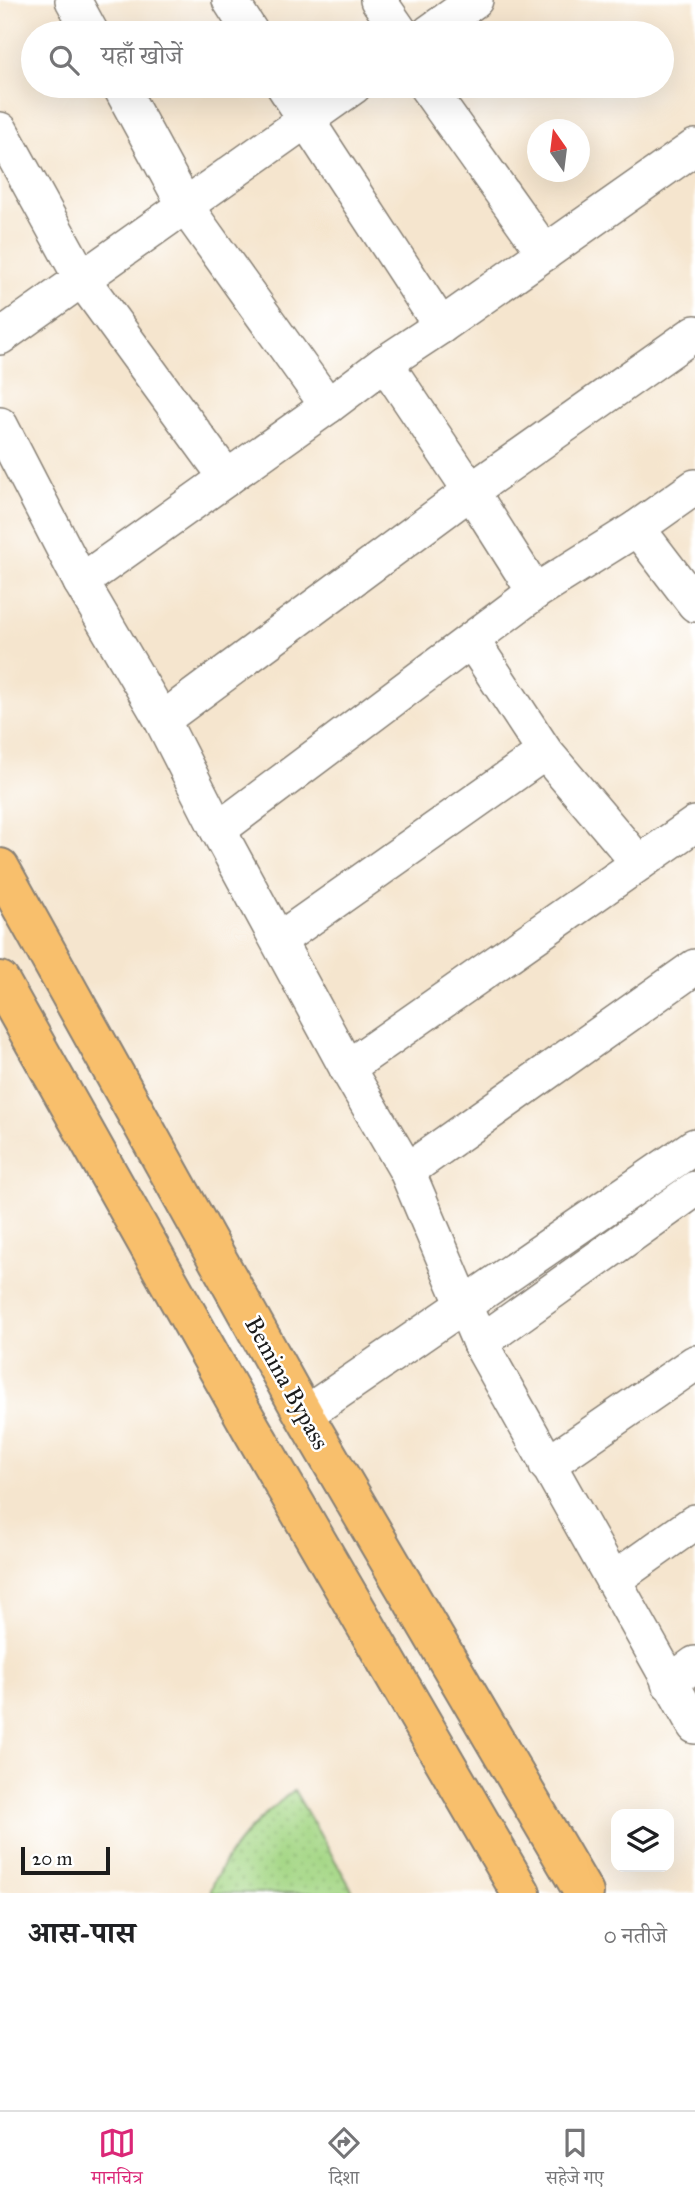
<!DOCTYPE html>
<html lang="hi">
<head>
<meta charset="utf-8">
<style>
  :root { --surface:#fff; --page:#f6f6f6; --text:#202124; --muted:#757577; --line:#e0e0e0; --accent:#db2777 }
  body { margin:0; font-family:"IM FELL Great Primer","Noto Serif Devanagari",serif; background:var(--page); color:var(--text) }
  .controls { position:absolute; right:21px; bottom:21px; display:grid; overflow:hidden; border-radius:14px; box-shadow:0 7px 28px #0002 }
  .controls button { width:63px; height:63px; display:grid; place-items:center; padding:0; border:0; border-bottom:2px solid var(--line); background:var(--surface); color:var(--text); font:35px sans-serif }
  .compass { position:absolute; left:527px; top:119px; width:63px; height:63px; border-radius:50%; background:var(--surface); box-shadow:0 7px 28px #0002; rotate:346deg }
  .scale { position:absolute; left:21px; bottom:18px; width:89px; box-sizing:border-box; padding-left:7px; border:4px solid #1c1c1c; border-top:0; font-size:19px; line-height:24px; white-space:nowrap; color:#1c1c1c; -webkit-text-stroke:5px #fff; paint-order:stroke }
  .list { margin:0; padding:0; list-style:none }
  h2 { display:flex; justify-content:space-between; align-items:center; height:91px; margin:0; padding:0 28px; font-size:30px }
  h2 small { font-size:23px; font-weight:400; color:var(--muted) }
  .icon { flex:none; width:38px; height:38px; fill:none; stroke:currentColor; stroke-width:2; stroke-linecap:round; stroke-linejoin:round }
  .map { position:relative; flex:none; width:695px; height:1893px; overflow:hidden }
  .search { position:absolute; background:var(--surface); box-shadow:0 7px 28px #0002; left:21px; right:21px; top:21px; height:77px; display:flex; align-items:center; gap:18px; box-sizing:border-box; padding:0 24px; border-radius:38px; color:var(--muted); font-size:26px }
  .sheet { height:217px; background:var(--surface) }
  nav { display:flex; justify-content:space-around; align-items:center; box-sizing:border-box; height:98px; border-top:2px solid var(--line); background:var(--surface); font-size:19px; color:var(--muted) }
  nav a { display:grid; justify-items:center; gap:4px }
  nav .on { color:var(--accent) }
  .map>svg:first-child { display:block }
</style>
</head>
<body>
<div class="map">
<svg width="695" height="1893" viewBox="0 0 695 1893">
  <defs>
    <pattern id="park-dots" width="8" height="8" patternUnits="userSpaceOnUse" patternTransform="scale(1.75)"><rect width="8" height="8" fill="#a5d786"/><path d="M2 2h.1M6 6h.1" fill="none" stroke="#8db873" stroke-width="1.8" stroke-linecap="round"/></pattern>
  </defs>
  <rect width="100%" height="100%" fill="#fff"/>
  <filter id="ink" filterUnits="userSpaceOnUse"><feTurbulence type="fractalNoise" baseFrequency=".0143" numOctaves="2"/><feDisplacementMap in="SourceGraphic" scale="14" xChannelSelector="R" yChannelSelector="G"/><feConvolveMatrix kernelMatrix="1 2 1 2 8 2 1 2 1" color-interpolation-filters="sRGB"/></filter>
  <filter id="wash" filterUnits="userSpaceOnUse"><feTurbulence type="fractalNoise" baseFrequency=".00686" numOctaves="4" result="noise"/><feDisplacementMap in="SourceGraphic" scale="28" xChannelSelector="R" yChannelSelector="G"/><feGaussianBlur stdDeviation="1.57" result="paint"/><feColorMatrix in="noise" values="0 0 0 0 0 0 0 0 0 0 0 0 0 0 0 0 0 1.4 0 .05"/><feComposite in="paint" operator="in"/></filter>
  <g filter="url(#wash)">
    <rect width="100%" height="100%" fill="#f5e5ce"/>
    <!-- park -->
    <path fill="url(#park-dots)" stroke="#607a51" stroke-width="2" d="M294,1790L354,1893H210C224,1850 260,1817 294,1790Z"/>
  </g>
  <g filter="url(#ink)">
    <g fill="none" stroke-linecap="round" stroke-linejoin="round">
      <!-- minor casing -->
      <g stroke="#888075" stroke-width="38">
        <g id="minor">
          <path d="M73,0L91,33"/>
          <path d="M230,0L251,33"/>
          <path d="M378,0L401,33"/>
          <path d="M429,33L475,0"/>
          <path d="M120,86L185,206L328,406"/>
          <path d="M284,86L441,326"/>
          <path d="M426,86L545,253"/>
          <path d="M0,130L82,279L227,478"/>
          <path d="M0,337L354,86"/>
          <path d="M385,363L471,491L535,592"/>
          <path d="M0,425L81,582L162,720L218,830L347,1068L407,1171L480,1343L695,1726"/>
          <path d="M637,528L695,487"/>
          <path d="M81,582L328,406L385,363L441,326L695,147"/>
          <path d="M472,641L545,752L639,863"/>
          <path d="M162,720L471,491L695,333"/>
          <path d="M218,830L535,592L637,528L695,604"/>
          <path d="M279,940L545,752"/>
          <path d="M347,1068L695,824"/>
          <path d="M407,1171L695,967"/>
          <path d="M480,1343L695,1189"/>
          <path d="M304,1415L695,1146"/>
          <path d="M547,1465L695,1363"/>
          <path d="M613,1580L695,1522"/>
          <path d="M669,1683L695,1664"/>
        </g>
      </g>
      <!-- highway casing -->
      <g stroke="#888075" stroke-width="42">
        <g id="highway">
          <path d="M0,868L304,1415L584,1893"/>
          <path d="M0,981L251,1428L521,1893"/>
        </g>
      </g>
      <!-- minor -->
      <use href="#minor" stroke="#fff" stroke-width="35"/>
      <!-- highway -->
      <use href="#highway" stroke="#f8bf6c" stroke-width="38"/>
    </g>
  </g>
  <g text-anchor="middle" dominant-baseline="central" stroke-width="5" stroke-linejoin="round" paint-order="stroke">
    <!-- street labels -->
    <g font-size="24" fill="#1c1c1c" stroke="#fff">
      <text transform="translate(287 1383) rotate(61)">Bemina Bypass</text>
    </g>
  </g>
</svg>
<div class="controls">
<button><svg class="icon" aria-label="layers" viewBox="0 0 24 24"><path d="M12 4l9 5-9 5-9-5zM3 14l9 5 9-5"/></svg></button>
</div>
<svg class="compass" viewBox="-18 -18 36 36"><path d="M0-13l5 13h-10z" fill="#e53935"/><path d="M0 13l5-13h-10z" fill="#757577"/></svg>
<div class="scale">20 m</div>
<div class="search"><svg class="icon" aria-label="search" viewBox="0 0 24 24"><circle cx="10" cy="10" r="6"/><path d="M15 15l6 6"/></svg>यहाँ खोजें</div>
</div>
<section class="sheet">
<h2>आस-पास<small>0 नतीजे</small></h2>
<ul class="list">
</ul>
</section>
<nav>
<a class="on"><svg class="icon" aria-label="map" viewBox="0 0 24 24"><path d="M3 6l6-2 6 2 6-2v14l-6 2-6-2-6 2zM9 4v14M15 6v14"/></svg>मानचित्र</a>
<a><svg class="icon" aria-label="directions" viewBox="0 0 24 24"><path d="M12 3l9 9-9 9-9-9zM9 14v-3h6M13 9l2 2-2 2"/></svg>दिशा</a>
<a><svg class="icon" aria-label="saved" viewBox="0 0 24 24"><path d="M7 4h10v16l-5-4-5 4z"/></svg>सहेजे गए</a>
</nav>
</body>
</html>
